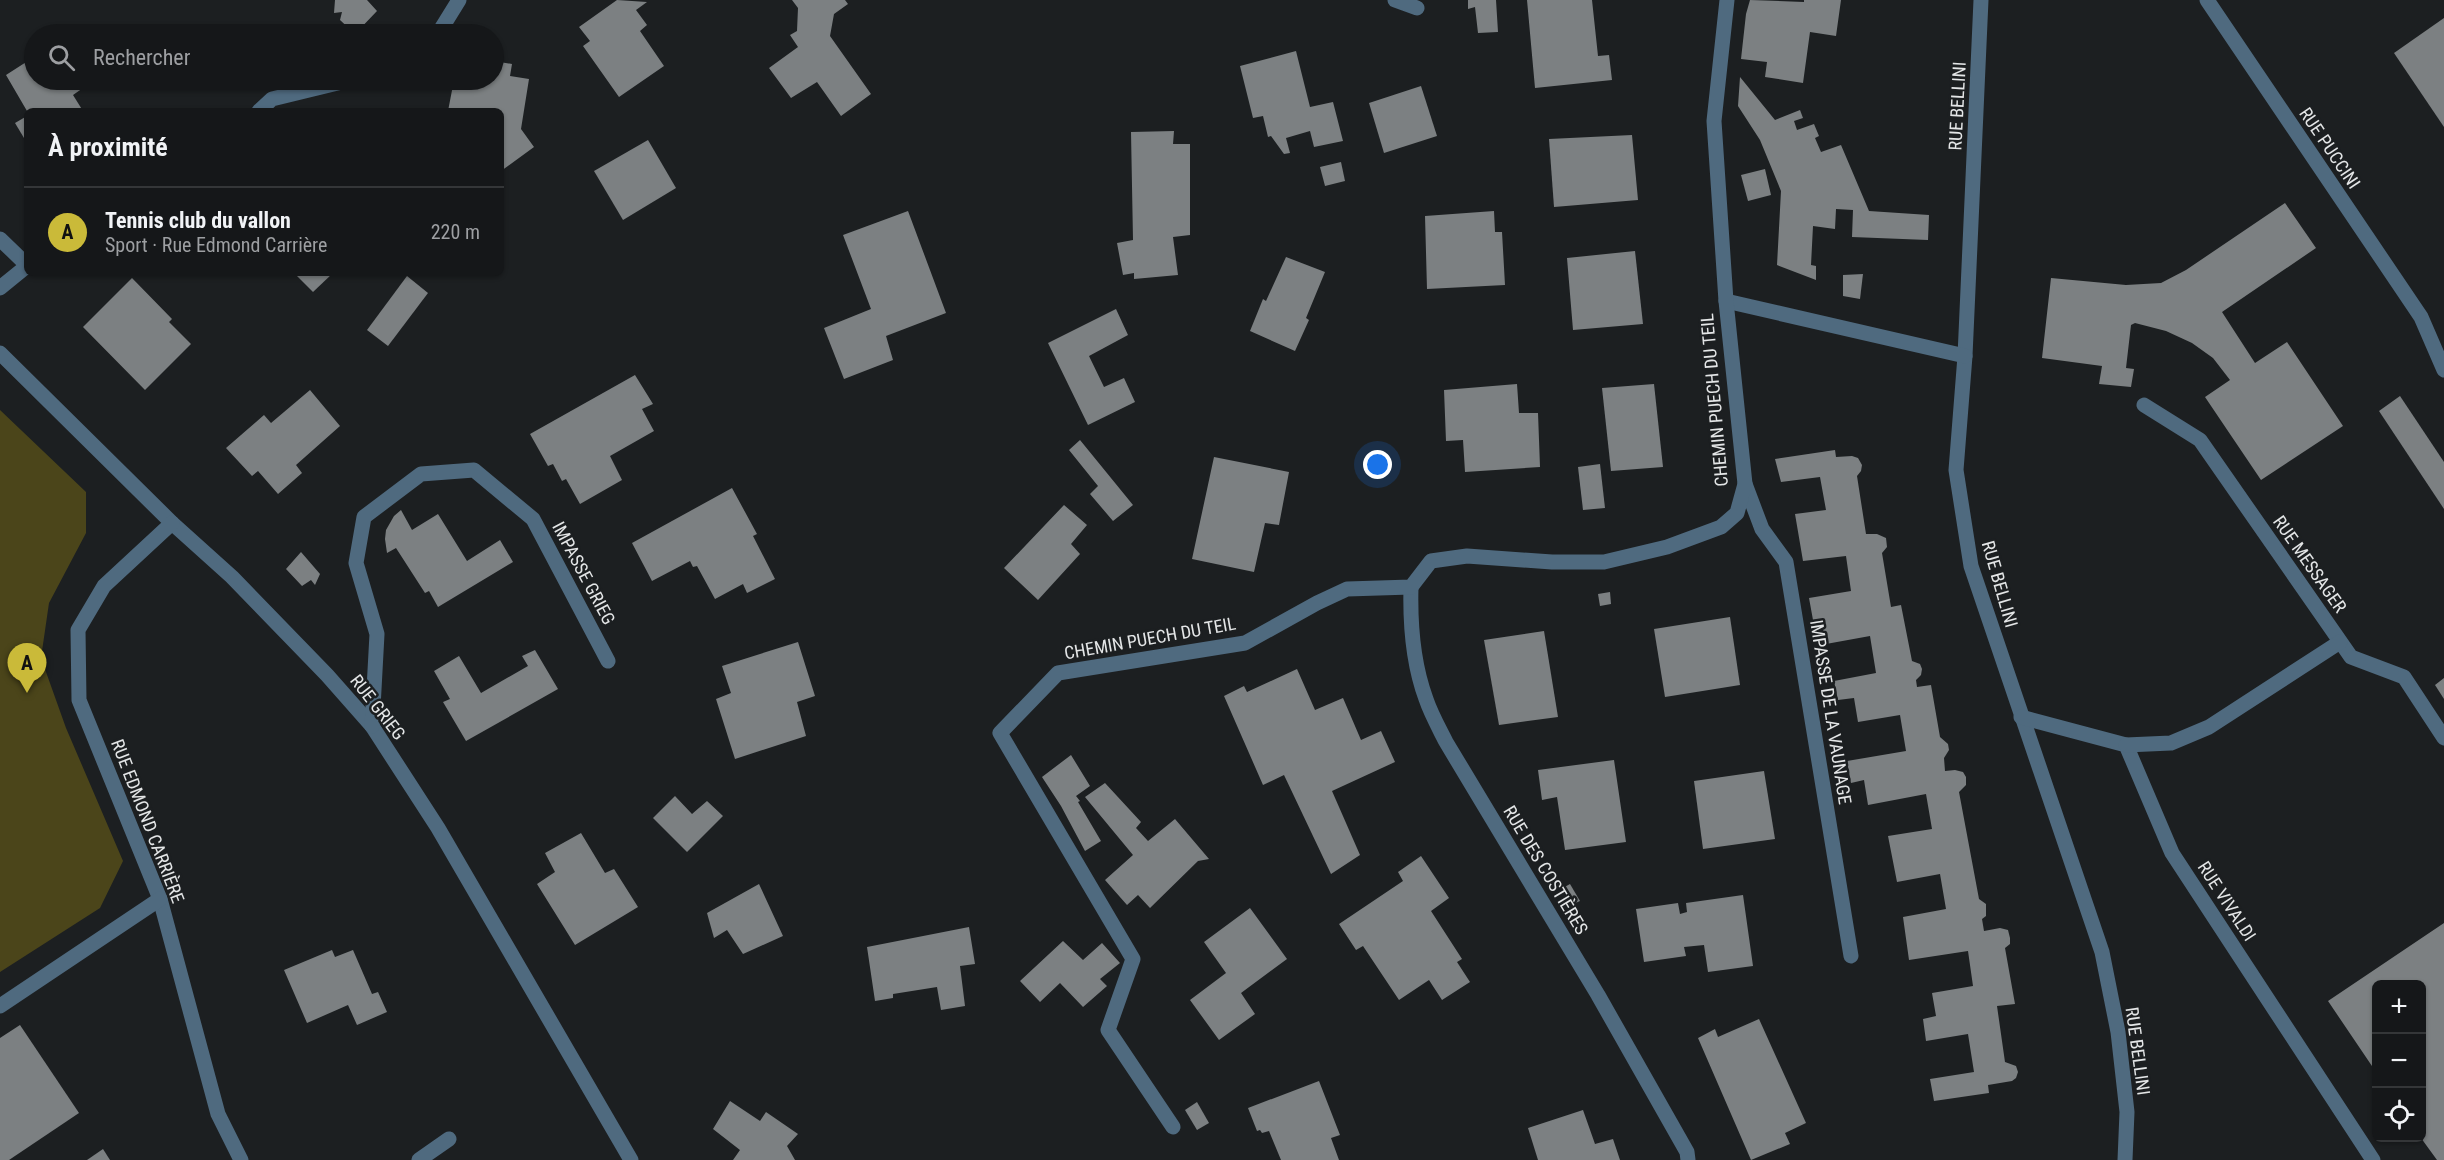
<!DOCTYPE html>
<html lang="fr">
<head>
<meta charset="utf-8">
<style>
  :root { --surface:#151719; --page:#1e2022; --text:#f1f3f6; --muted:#9d9fa2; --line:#343638; --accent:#caba39 }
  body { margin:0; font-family:"Roboto Condensed",sans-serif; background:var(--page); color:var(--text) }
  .controls { position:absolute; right:18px; bottom:18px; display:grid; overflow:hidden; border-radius:9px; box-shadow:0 2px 4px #0004 }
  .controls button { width:54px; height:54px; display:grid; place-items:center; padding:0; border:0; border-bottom:2px solid var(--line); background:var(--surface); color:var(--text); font:30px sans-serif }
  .you { position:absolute; left:1378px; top:465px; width:21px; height:21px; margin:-15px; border:4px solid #fff; border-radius:50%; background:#1a73e8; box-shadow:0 0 0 9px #1a73e833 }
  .badge { display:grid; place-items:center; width:39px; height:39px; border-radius:50%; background:var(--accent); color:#111; font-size:20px; font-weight:700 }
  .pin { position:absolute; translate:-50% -50px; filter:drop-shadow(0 2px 3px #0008) }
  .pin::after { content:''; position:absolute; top:32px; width:21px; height:18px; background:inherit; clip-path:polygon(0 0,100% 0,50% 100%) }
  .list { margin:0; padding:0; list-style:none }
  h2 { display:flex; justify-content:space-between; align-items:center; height:78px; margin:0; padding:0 24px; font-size:26px }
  h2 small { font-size:20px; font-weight:400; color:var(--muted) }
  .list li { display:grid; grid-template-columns:39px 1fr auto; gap:18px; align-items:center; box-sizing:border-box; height:90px; padding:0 24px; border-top:2px solid var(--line) }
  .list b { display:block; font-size:22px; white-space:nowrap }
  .list p { margin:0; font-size:20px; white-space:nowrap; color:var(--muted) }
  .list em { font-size:20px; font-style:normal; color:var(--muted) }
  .icon { flex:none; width:33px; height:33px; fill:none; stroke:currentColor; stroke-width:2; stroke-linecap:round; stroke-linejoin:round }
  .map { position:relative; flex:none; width:2444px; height:1160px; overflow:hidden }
  .search { position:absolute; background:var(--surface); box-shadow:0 2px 4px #0004; left:24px; top:24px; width:480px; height:66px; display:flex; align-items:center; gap:15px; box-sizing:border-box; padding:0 21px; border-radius:33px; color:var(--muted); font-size:22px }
  .panel { position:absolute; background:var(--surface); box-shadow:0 2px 4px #0004; left:24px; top:108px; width:480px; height:168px; border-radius:9px }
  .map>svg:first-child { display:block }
</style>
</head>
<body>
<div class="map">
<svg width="2444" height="1160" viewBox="0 0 2444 1160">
  <rect width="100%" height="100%" fill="#1c1f21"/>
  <!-- green -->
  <path fill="#4b451a" d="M0,410L86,492V533L49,603L41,658L66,728L123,861L100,908L0,972Z"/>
  <!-- building -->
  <g fill="#7c8082">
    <path d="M335,0H367L377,11L355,34L340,20L342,12L334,13Z"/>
    <path d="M617,0L647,2L636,10L647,25L640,31L664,66L619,97L583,46L590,41L579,27Z"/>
    <path d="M792,0H845L848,4L834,14L830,36L871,94L841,116L817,82L791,98L769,68L798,47L790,35L797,31L798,8Z"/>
    <path d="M1468,0H1496L1498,32L1478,33L1475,7L1468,9Z"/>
    <path d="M1527,0H1592L1598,56L1609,55L1612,80L1535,88Z"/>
    <path d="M1750,0L1804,2V0H1841L1836,36L1810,32L1803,83L1765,77L1767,62L1741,59L1746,14Z"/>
    <path d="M2444,18V127L2394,53Z"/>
    <path d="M1296,51L1310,107L1333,102L1343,141L1314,147L1310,131L1286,138L1290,153L1284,154L1271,136L1268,137L1263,116L1253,118L1240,66Z"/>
    <path d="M34,57V80H78L83,88L73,95L83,111H27L6,75Z"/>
    <path d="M494,61L512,64L510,76L529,79L521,129L534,147L501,171V111H448L454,80H494Z"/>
    <path d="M1740,77L1775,120L1800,110L1803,118L1794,121L1797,130L1814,124L1819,136L1815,138L1821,152L1841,145L1869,211L1929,215L1928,240L1852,237L1853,210L1836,209L1835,229L1813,226L1811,265L1816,266V280L1777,265L1781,191L1760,140L1738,106Z"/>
    <path d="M1421,86L1437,136L1384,153L1369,103Z"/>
    <path d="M27,116V143L15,123Z"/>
    <path d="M1174,131L1173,144H1190V235L1173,237L1178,275L1134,279V273L1123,275L1117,243L1133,240L1131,132Z"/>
    <path d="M1632,135L1638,200L1554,207L1549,139Z"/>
    <path d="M648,140L676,188L623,220L594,171Z"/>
    <path d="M1341,162L1345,181L1325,186L1320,167Z"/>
    <path d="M1765,169L1771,195L1748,201L1741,175Z"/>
    <path d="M2285,203L2316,248L2222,312L2255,363L2287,342L2343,426L2261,480L2205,397L2230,380L2213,358L2192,343L2166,331L2135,323L2131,325L2126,368L2134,369L2131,387L2099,384L2102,366L2042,358L2051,278L2126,285L2161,283L2186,270Z"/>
    <path d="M908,211L946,313L886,336L893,360L844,379L824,328L871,309L843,235Z"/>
    <path d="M1494,211L1495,232H1502L1505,285L1427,289L1425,216Z"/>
    <path d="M1635,251L1643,324L1573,330L1567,258Z"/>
    <path d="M1286,257L1325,272L1306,318L1309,320L1295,351L1250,331L1263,299L1266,301Z"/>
    <path d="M294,273H333L313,292Z"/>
    <path d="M1863,274L1860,299L1843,296V275Z"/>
    <path d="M407,276L428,293L388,346L367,330Z"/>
    <path d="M132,278L172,319L169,322L191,344L145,390L83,327Z"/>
    <path d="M1116,309L1128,335L1089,356L1104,387L1124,378L1135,402L1088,425L1048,343Z"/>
    <path d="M635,375L653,404L642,409L654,431L610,456L622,480L580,504L566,479L562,481L553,464L548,466L530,434Z"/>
    <path d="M1517,384L1519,413H1538L1540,467L1465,472L1463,440L1446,441L1444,390Z"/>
    <path d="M1654,384L1663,467L1611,471L1602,388Z"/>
    <path d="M310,390L340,426L296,465L302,473L278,494L258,471L252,476L226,448L264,415L271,423Z"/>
    <path d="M2400,396L2444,462V509L2379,411Z"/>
    <path d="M1080,440L1133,505L1113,521L1090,494L1098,486L1069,450Z"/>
    <path d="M1835,450L1836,457L1852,456L1858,458L1862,465L1861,471L1857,476L1866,534H1877L1886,538L1887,547L1882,553L1891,607L1901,605L1912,661L1920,664L1922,669L1921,675L1916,680L1917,687L1931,685L1940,737L1948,744L1949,750L1944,758L1945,771L1955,770L1963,772L1966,777V785L1959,792L1979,899L1986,904V916L1982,919L1984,931L2000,928L2008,930L2010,938V944L2005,948L2015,1004L1997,1006L2005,1062L2016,1066L2018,1072L2016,1078L2012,1081L1988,1085L1989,1093L1934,1101L1930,1079L1974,1072L1968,1034L1926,1041L1923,1019L1936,1016L1932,993L1973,986L1968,951L1909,960L1903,917L1946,909L1940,874L1897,882L1888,836L1932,829L1926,794L1868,805L1864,780L1851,783L1847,761L1906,751L1900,715L1858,722L1854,698L1838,700L1834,681L1876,673L1870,636L1826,644L1821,619L1813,620L1809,598L1851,591L1846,556L1803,561L1795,514L1826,510L1820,477L1781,482L1775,459Z"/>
    <path d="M1214,457L1289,472L1279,525L1265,523L1254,572L1192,559Z"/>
    <path d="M1600,464L1605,508L1583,510L1578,467Z"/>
    <path d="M732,488L757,534L753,536L775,579L747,593L743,584L715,599L697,566L693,567L690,561L652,581L632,543Z"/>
    <path d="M1064,505L1087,525L1071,544L1080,554L1038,600L1004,568Z"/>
    <path d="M401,510L412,530L438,514L467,561L500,540L513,562L438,607L429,591L425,593L396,548L387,553L385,539L386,530L394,516Z"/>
    <path d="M301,552L320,574L315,585L311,580L302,586L286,569Z"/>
    <path d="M1610,592L1611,604L1600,606L1598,594Z"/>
    <path d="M1730,617L1740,685L1665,697L1654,629Z"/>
    <path d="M1544,631L1558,717L1499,725L1484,640Z"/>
    <path d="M798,642L815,696L797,702L806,736L735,759L716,699L731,693L722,666Z"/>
    <path d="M535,650L558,689L466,741L443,702L450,699L434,671L459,656L481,693L528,666L522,656Z"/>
    <path d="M1297,669L1315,710L1343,698L1361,740L1381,731L1395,762L1332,791L1360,855L1331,874L1284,775L1263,785L1224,696L1244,686L1247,692Z"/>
    <path d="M2444,678V699L2435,685Z"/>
    <path d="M1071,755L1090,786L1076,796L1080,801L1078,802L1101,841L1085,851L1061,806L1042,777Z"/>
    <path d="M1614,760L1626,842L1565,850L1557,797L1542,800L1538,770Z"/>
    <path d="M1764,771L1775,839L1703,849L1694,781Z"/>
    <path d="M1105,783L1141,822L1136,828L1148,841L1175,819L1209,859L1198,861L1150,908L1138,895L1127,905L1105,880L1133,855L1085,797Z"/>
    <path d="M675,796L692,814L707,801L723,816L687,852L653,818Z"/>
    <path d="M581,833L605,873L614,869L638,907L575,945L537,884L555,872L545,853Z"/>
    <path d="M1421,856L1449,898L1431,911L1462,959L1457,962L1470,982L1442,1000L1429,980L1399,1000L1363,946L1356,950L1339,924L1403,881L1398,872Z"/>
    <path d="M759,884L783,936L743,954L727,930L714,938L707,913Z"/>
    <path d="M1570,884L1580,901L1571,905L1561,889Z"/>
    <path d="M1743,895L1753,966L1708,972L1704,945L1684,947L1686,956L1644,962L1636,909L1678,903L1680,914L1687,912L1686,903Z"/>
    <path d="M1250,908L1287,959L1241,993L1255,1014L1219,1040L1190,1000L1226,973L1204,942Z"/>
    <path d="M2444,923V1160H2437L2421,1138L2422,984H2376V1072L2328,1001Z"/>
    <path d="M969,927L975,964L960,966L965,1006L941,1010L937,987L893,994V998L875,1001L867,947Z"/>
    <path d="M1063,941L1083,960L1102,943L1120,963L1100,979L1107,986L1083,1007L1060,983L1040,1002L1020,981Z"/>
    <path d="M332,950L335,957L353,950L372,994L378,992L387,1012L357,1025L348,1005L307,1023L284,970Z"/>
    <path d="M1759,1019L1806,1123L1785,1133L1790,1144L1751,1160L1698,1038L1715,1029L1718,1037Z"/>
    <path d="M20,1025L79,1113L9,1160H0V1038Z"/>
    <path d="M1319,1081L1340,1135L1331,1138L1339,1160H1281L1269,1131L1262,1133L1260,1130L1257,1131L1248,1108Z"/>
    <path d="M730,1101L760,1121L766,1112L798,1134L787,1146L795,1160H733L740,1150L713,1129Z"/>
    <path d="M1197,1102L1209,1123L1197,1130L1185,1110Z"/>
    <path d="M1583,1110L1595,1144L1613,1139L1620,1160H1538L1528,1128Z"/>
    <path d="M103,1149L110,1160H87Z"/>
  </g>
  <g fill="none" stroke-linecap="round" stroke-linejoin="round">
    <!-- minor -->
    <g stroke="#4f6a7f" stroke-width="15">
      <path d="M1395,0L1417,8"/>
      <path d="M1981,0L1965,356L1956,470L1971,566L2102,952L2118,1032L2127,1112L2125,1160"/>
      <path d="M2207,0L2421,317L2444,370"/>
      <path d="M438,34L459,0"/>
      <path d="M259,111L272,99L350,80"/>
      <path d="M0,239L27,265"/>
      <path d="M0,288L27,266"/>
      <path d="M1726,301L1965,356"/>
      <path d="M0,353L172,523L232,577L327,675L372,726L438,828L631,1160"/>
      <path d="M2144,405L2200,440L2351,657L2404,677L2444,738"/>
      <path d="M1745,484L1762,529L1786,562L1851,956"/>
      <path d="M172,523L104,586L78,630L79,700L160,899L218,1114L241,1160"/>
      <path d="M1411,587C1410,624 1413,664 1426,699C1431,714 1439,728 1446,742L1598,995L1687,1152L1688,1160"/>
      <path d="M2021,717L2126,745L2172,853L2373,1160"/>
      <path d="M372,726L377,634L356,563L364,517L421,474L474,470L533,519L608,661"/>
      <path d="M2126,745L2171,743L2209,727L2340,642"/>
      <path d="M0,1006L160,899"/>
      <path d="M1173,1127L1108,1030L1133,959L1000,733L1058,673L1245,643L1317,603L1347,589L1411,587L1431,561L1467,556L1552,562H1604L1667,547L1721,527L1737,513L1745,484L1726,301L1714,121L1727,0"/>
      <path d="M419,1160L449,1139"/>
    </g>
  </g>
  <g text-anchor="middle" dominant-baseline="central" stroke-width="5" stroke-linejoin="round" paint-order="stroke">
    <!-- street labels -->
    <g font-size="18" fill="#e4e6e7" stroke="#1c1f21">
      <text transform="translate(1957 106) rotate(-87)">RUE BELLINI</text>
      <text transform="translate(2330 148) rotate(56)">RUE PUCCINI</text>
      <text transform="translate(1714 400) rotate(-95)">CHEMIN PUECH DU TEIL</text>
      <text transform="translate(2310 564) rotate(55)">RUE MESSAGER</text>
      <text transform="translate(584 573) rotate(62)">IMPASSE GRIEG</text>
      <text transform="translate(2000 584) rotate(74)">RUE BELLINI</text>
      <text transform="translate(1150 638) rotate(-10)">CHEMIN PUECH DU TEIL</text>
      <text transform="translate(378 707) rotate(52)">RUE GRIEG</text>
      <text transform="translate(1831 712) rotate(81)">IMPASSE DE LA VAUNAGE</text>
      <text transform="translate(148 821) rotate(69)">RUE EDMOND CARRIÈRE</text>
      <text transform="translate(1546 870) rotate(59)">RUE DES COSTIÈRES</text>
      <text transform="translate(2227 901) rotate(57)">RUE VIVALDI</text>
      <text transform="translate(2138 1051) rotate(82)">RUE BELLINI</text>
    </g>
  </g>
</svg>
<div class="controls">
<button>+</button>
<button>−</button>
<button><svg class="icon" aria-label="locate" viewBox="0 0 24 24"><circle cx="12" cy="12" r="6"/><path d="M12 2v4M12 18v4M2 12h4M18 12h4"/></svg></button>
</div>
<div class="you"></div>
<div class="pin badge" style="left:27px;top:693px">A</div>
<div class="search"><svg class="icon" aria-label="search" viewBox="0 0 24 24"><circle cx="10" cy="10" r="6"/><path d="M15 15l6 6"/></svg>Rechercher</div>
<section class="panel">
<h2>À proximité<small></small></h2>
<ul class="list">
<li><span class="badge">A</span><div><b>Tennis club du vallon</b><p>Sport · Rue Edmond Carrière</p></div><em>220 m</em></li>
</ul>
</section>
</div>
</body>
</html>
